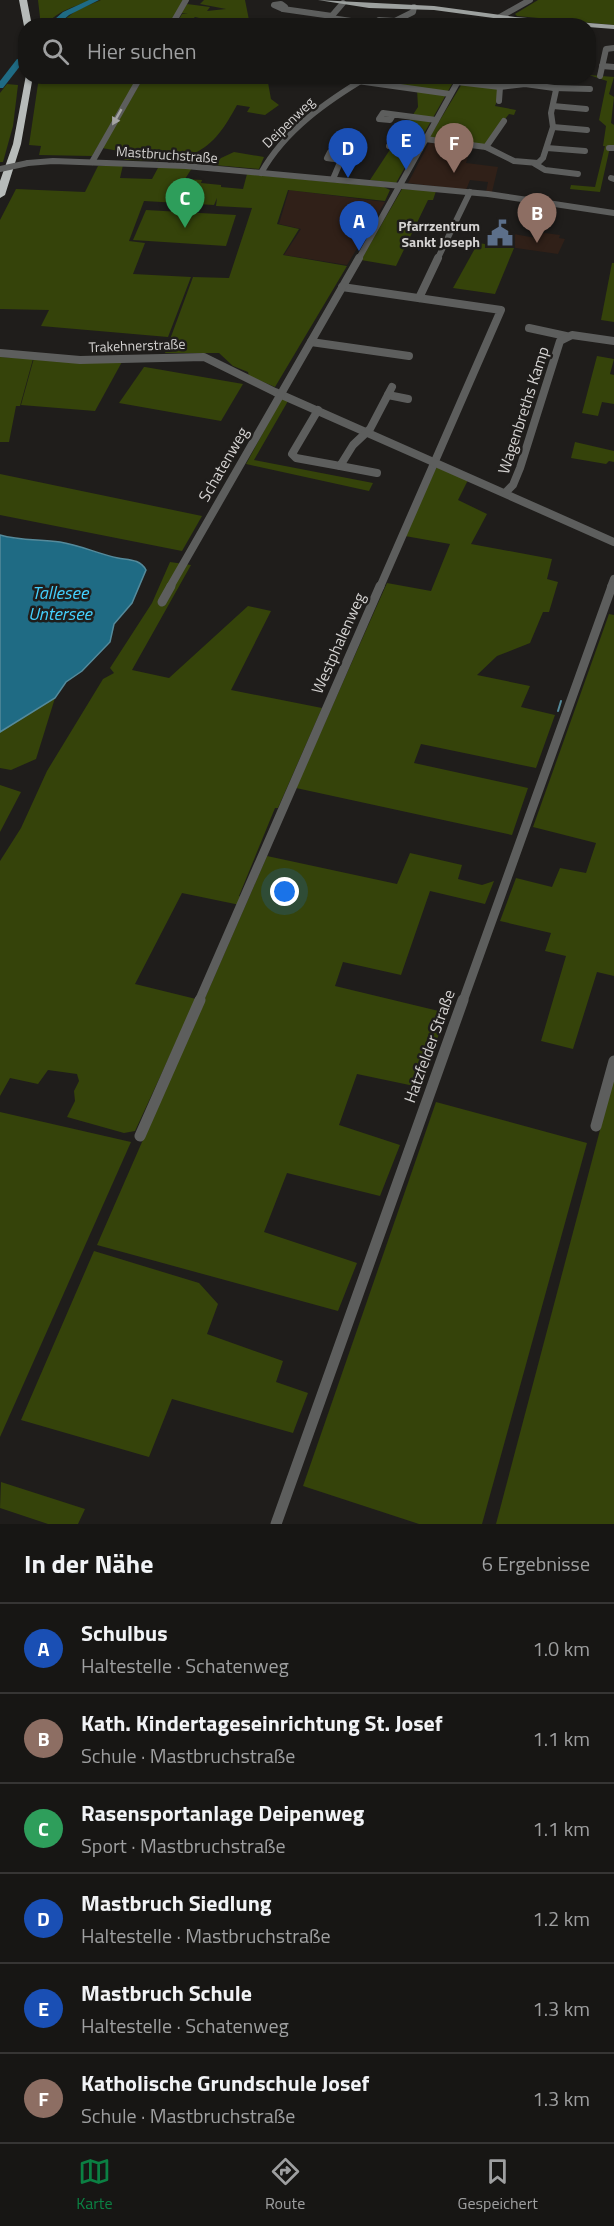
<!DOCTYPE html>
<html lang="de">
<head>
<meta charset="utf-8">
<style>
  :root { --surface:#171614; --page:#201f1d; --text:#f1f3f6; --muted:#9e9fa0; --line:#363534; --accent:#0b8043 }
  body { margin:0; font-family:"Titillium Web",sans-serif; background:var(--page); color:var(--text) }
  .you { position:absolute; left:285px; top:892px; width:21px; height:21px; margin:-15px; border:4px solid #fff; border-radius:50%; background:#1a73e8; box-shadow:0 0 0 9px #1a73e833 }
  .badge { display:grid; place-items:center; width:39px; height:39px; border-radius:50%; background:var(--accent); color:#fff; font-size:20px; font-weight:700 }
  .pin { position:absolute; translate:-50% -50px; filter:drop-shadow(0 2px 3px #0008) }
  .pin::after { content:''; position:absolute; top:32px; width:21px; height:18px; background:inherit; clip-path:polygon(0 0,100% 0,50% 100%) }
  .list { margin:0; padding:0; list-style:none }
  h2 { display:flex; justify-content:space-between; align-items:center; height:78px; margin:0; padding:0 24px; font-size:26px }
  h2 small { font-size:20px; font-weight:400; color:var(--muted) }
  .list li { display:grid; grid-template-columns:39px 1fr auto; gap:18px; align-items:center; box-sizing:border-box; height:90px; padding:0 24px; border-top:2px solid var(--line) }
  .list b { display:block; font-size:22px; white-space:nowrap }
  .list p { margin:0; font-size:20px; white-space:nowrap; color:var(--muted) }
  .list em { font-size:20px; font-style:normal; color:var(--muted) }
  .icon { flex:none; width:33px; height:33px; fill:none; stroke:currentColor; stroke-width:2; stroke-linecap:round; stroke-linejoin:round }
  .map { position:relative; flex:none; width:614px; height:1524px; overflow:hidden }
  .search { position:absolute; background:var(--surface); box-shadow:0 2px 4px #0004; left:18px; right:18px; top:18px; height:66px; display:flex; align-items:center; gap:15px; box-sizing:border-box; padding:0 21px; border-radius:24px; color:var(--muted); font-size:22px }
  .sheet { height:618px; background:var(--surface) }
  nav { display:flex; justify-content:space-around; align-items:center; box-sizing:border-box; height:84px; border-top:2px solid var(--line); background:var(--surface); font-size:16px; color:var(--muted) }
  nav a { display:grid; justify-items:center; gap:3px }
  nav .on { color:var(--accent) }
  .map>svg:first-child { display:block }
</style>
</head>
<body>
<div class="map">
<svg width="614" height="1524" viewBox="0 0 614 1524">
  <rect width="100%" height="100%" fill="#1f1d1b"/>
  <!-- education -->
  <g fill="#302018">
    <path d="M429,143L471,146L466,163L498,167L492,192H486L488,182L470,180L466,190L408,183Z"/>
    <path d="M289,190L385,202L347,265L284,255L301,229L279,224Z"/>
    <path d="M545,233L560,235L559,238L565,239L558,254L509,247L514,234L536,238L540,234Z"/>
  </g>
  <!-- green -->
  <g fill="#35430a">
    <path d="M38,0H91C75,7 58,10 46,25L41,26Z"/>
    <path d="M101,0H184L169,25L56,26L77,10Z"/>
    <path d="M204,0H245L250,25H203L208,20L195,17L186,25L175,26L182,14H188L181,13L187,4L210,7L207,11L226,9L200,4Z"/>
    <path d="M538,0H614V25L517,16L515,14Z"/>
    <path d="M589,75L614,77L609,94L614,97L611,123L614,125V147H610L600,192L570,189L571,185L595,187L605,146H603L606,126L599,120L607,81Z"/>
    <path d="M211,76L267,77L271,99L279,105L265,115L247,112L250,107L237,105C226,125 215,144 193,154L189,161L124,160L130,153L102,148L144,77Z"/>
    <path d="M39,77H139L92,156L39,155L41,146L29,145Z"/>
    <path d="M376,77H456L396,183L370,180L418,107L417,89L366,83Z"/>
    <path d="M466,77H507L495,106L516,110L514,115L509,114L485,145L429,138Z"/>
    <path d="M7,84L18,85L13,126L3,162H0V93Z"/>
    <path d="M234,152L264,157L259,169L214,165L221,158Z"/>
    <path d="M123,165L120,178L152,179L159,166L192,168L185,179L202,180L201,183L221,185V187L243,189L247,174L384,187L390,190L385,201L288,190L277,224L299,229L283,255L347,266L275,387L249,376L248,372L233,366L219,353H165L193,277L229,278L252,208L216,206L217,198L214,205L144,201L129,241L145,243L133,274L191,277L168,337L41,326L49,310L0,309V220L16,189L85,192L98,166Z"/>
    <path d="M402,189L436,191L433,200H428L396,266L361,260Z"/>
    <path d="M146,210L236,215L226,246L133,240Z"/>
    <path d="M478,243L514,248L495,294L453,288Z"/>
    <path d="M612,263H614V322L601,320Z"/>
    <path d="M597,356L614,359L610,374L614,375V404L602,402L598,416L582,413Z"/>
    <path d="M0,357L33,359L20,406H16L9,442H0Z"/>
    <path d="M34,358L123,360L95,411L21,405Z"/>
    <path d="M144,367H145L243,384L221,421L119,403Z"/>
    <path d="M282,398L288,401L254,460L373,483L369,491L246,464Z"/>
    <path d="M575,442L614,451V462L609,461L606,464L571,458Z"/>
    <path d="M437,466L468,480L458,500L487,514L471,544L552,559L547,579L558,582L549,612H543L530,643L497,656L477,675L530,686L521,707L555,715L536,768L421,744L414,763L528,788L512,835L296,788L387,583L431,591L450,544L405,536Z"/>
    <path d="M0,474L202,516L182,551L0,515Z"/>
    <path d="M170,562L191,565L132,670L169,678L248,606L271,611L231,690L322,708L278,808H275L239,896L243,898L240,905L182,893L135,984L196,999L135,1131L124,1133L67,1117L75,1101L74,1091L79,1081L77,1074L48,1070L38,1084L10,1078L0,1096V861L21,828L47,771L103,679L114,673L110,668L152,603Z"/>
    <path d="M609,614L614,615V976L597,972L573,1049L541,1041L566,956L545,951L551,933L500,921L516,878L552,887L560,868L586,873L596,843L533,827Z"/>
    <path d="M55,698L36,759L11,770L0,768V732Z"/>
    <path d="M0,785L21,792L0,832Z"/>
    <path d="M410,853L462,865L458,879L482,885L494,881L485,904L430,891L401,975L343,962L335,986L447,1013L419,1087L357,1074L339,1125L400,1145L380,1196L287,1173L264,1232L357,1263L338,1311L97,1245L267,856L397,884Z"/>
    <path d="M614,1077V1524H496Z"/>
    <path d="M436,1102L587,1143L482,1524H419L303,1486Z"/>
    <path d="M0,1112L131,1142L0,1437Z"/>
    <path d="M94,1251L199,1283L218,1304L207,1334L283,1361L276,1382L308,1393L293,1433L172,1399L149,1457L21,1420Z"/>
    <path d="M1,1482L85,1509L78,1524H48L0,1508Z"/>
  </g>
  <!-- water -->
  <path fill="#1f6b84" stroke="#558a9b" stroke-width="1.5" d="M0,535C20,541 39,539 60,542C80,545 98,554 118,558C129,560 140,559 146,570L132,603L114,624L110,642L82,671L66,682L55,698L0,732Z"/>
  <g fill="none" stroke-linecap="round" stroke-linejoin="round">
    <!-- stream -->
    <path stroke="#558a9b" stroke-width="2" d="M558,711L561,701"/>
    <!-- river -->
    <g fill="#1f6b84" fill-rule="evenodd">
      <path d="M89,0H99L69,15L56,26H47L63,12Z"/>
      <path d="M17,59L24,61L3,88H0V81Z"/>
    </g>
    <!-- minor-far3 -->
    <g stroke="#5d5e5d" stroke-width="6">
      <path d="M281,4L285,7L283,9L274,5Z"/>
      <path d="M283,9L332,16"/>
      <path d="M331,18L351,21"/>
      <path d="M379,20L395,21L413,12L414,7"/>
      <path d="M397,21L418,24"/>
      <path d="M171,26L186,0"/>
      <path d="M323,26L343,3"/>
      <path d="M457,26L464,22"/>
      <path d="M493,26L498,18L530,0"/>
      <path d="M602,66L614,67"/>
      <path d="M322,76L450,94"/>
      <path d="M600,76L606,49L614,48"/>
      <path d="M554,88L590,89"/>
      <path d="M499,101L500,87"/>
      <path d="M553,106L586,109"/>
      <path d="M393,115L390,120L379,119L383,113L436,120"/>
      <path d="M553,127L587,130"/>
      <path d="M425,139L486,147L514,161L538,163L543,158L553,127L551,113L556,90L554,88L525,84L500,87L457,82"/>
      <path d="M389,146L420,149"/>
      <path d="M486,147L504,121"/>
      <path d="M547,148L585,151"/>
      <path d="M609,148H614"/>
      <path d="M92,162L141,76"/>
      <path d="M28,163L53,161L186,166L488,194L614,213"/>
      <path d="M535,164L545,170L578,174"/>
      <path d="M261,173C285,130 327,101 369,76"/>
      <path d="M611,178L614,179"/>
      <path d="M333,179L344,153L330,152L327,158L341,160"/>
      <path d="M358,260L461,76"/>
      <path d="M437,260L470,192"/>
    </g>
    <!-- minor-far2 -->
    <g stroke="#5d5e5d" stroke-width="8">
      <path d="M342,287L501,310L380,587"/>
      <path d="M419,298L438,258"/>
      <path d="M529,328L566,336"/>
      <path d="M311,342L409,356"/>
      <path d="M0,353L80,360L204,357L275,392L614,542"/>
      <path d="M388,395L408,399"/>
      <path d="M318,410L292,454L296,458L340,466L353,445L370,429L392,387"/>
      <path d="M340,466L377,473"/>
      <path d="M506,492L513,485L520,468L560,341L572,335L614,341"/>
      <path d="M170,587L359,258"/>
      <path d="M611,587L614,579"/>
    </g>
    <!-- minor-far1 -->
    <g stroke="#5d5e5d" stroke-width="9">
      <path d="M162,602L171,586"/>
      <path d="M199,1001L380,586"/>
      <path d="M463,1001L612,586"/>
    </g>
    <!-- minor -->
    <g stroke="#5d5e5d" stroke-width="11">
      <path d="M596,1126L614,1061"/>
      <path d="M140,1136L200,1000"/>
      <path d="M276,1524L463,1000"/>
    </g>
    <!-- major -->
    <path fill="#9da19f" fill-rule="evenodd" d="M318,0L434,6L515,17L614,25V29L588,27V26L515,21L434,10L369,8Z"/>
    <!-- highway -->
    <g fill="#b7bbb9" fill-rule="evenodd">
      <path d="M19,0H27L32,26H26V28L24,26Z"/>
      <path d="M26,75L33,76L21,144L5,195L0,198V181L13,144Z"/>
    </g>
    <!-- minor-bridge -->
    <path stroke="#5d5e5d" stroke-width="6" d="M0,169L28,163"/>
  </g>
  <!-- one-way arrows -->
  <defs><path id="oneway-solid" d="M-6-.8H1V-3.2L6.5 0L1 3.2V.8H-6Z" transform="scale(1.5)"/></defs>
  <use fill="#a4a4a3" href="#oneway-solid" transform="translate(117 117) rotate(120)"/>
  <!-- icons -->
  <defs>
    <g id="civic-bare" transform="scale(2.07)"><path d="M-.6-6.5H3V-4.5H.6V-3L4-1V1h2V6H-6V1h2V-1L-.6-3ZM-1.2 2.5V6h2.4V2.5Z" fill="#5c6f8a" stroke="#1f1d1b" stroke-width="2.5" paint-order="stroke"/></g>
  </defs>
  <g fill-rule="evenodd">
    <use href="#civic-bare" x="500" y="233"/>
  </g>
  <g text-anchor="middle" dominant-baseline="central" stroke-width="5" stroke-linejoin="round" paint-order="stroke">
    <!-- far-street labels -->
    <g font-size="14" fill="#d4d2d1" stroke="#1f1d1b">
      <text transform="translate(288 122) rotate(-44)">Deipenweg</text>
      <text transform="translate(167 154) rotate(4)">Mastbruchstraße</text>
      <text transform="translate(137 345) rotate(-2)">Trakehnerstraße</text>
    </g>
    <!-- far-poi labels -->
    <g font-size="14" font-weight="bold" fill="#d4d2d1" stroke="#1f1d1b" text-anchor="end">
      <text x="480" y="225">Pfarrzentrum<tspan x="480" dy="16">Sankt Joseph</tspan></text>
    </g>
    <!-- street labels -->
    <g font-size="16" fill="#d4d2d1" stroke="#1f1d1b">
      <text transform="translate(523 410) rotate(-72)">Wagenbreths Kamp</text>
      <text transform="translate(223 464) rotate(-60)">Schatenweg</text>
      <text transform="translate(338 643) rotate(-66)">Westphalenweg</text>
      <text transform="translate(429 1046) rotate(-70)">Hatzfelder Straße</text>
    </g>
    <!-- water labels -->
    <g font-size="18" font-style="italic" fill="#44d0fd" stroke="#1f1d1b">
      <text x="60" y="592">Tallesee<tspan x="60" dy="21">Untersee</tspan></text>
    </g>
  </g>
</svg>
<div class="you"></div>
<div class="pin badge" style="left:359px;top:251px;background:#1a4fb4">A</div>
<div class="pin badge" style="left:537px;top:243px;background:#8d6e63">B</div>
<div class="pin badge" style="left:185px;top:228px;background:#2e9e5b">C</div>
<div class="pin badge" style="left:348px;top:178px;background:#1a4fb4">D</div>
<div class="pin badge" style="left:406px;top:170px;background:#1a4fb4">E</div>
<div class="pin badge" style="left:454px;top:173px;background:#8d6e63">F</div>
<div class="search"><svg class="icon" aria-label="search" viewBox="0 0 24 24"><circle cx="10" cy="10" r="6"/><path d="M15 15l6 6"/></svg>Hier suchen</div>
</div>
<section class="sheet">
<h2>In der Nähe<small>6 Ergebnisse</small></h2>
<ul class="list">
<li><span class="badge" style="background:#1a4fb4">A</span><div><b>Schulbus</b><p>Haltestelle · Schatenweg</p></div><em>1.0 km</em></li>
<li><span class="badge" style="background:#8d6e63">B</span><div><b>Kath. Kindertageseinrichtung St. Josef</b><p>Schule · Mastbruchstraße</p></div><em>1.1 km</em></li>
<li><span class="badge" style="background:#2e9e5b">C</span><div><b>Rasensportanlage Deipenweg</b><p>Sport · Mastbruchstraße</p></div><em>1.1 km</em></li>
<li><span class="badge" style="background:#1a4fb4">D</span><div><b>Mastbruch Siedlung</b><p>Haltestelle · Mastbruchstraße</p></div><em>1.2 km</em></li>
<li><span class="badge" style="background:#1a4fb4">E</span><div><b>Mastbruch Schule</b><p>Haltestelle · Schatenweg</p></div><em>1.3 km</em></li>
<li><span class="badge" style="background:#8d6e63">F</span><div><b>Katholische Grundschule Josef</b><p>Schule · Mastbruchstraße</p></div><em>1.3 km</em></li>
</ul>
</section>
<nav>
<a class="on"><svg class="icon" aria-label="map" viewBox="0 0 24 24"><path d="M3 6l6-2 6 2 6-2v14l-6 2-6-2-6 2zM9 4v14M15 6v14"/></svg>Karte</a>
<a><svg class="icon" aria-label="directions" viewBox="0 0 24 24"><path d="M12 3l9 9-9 9-9-9zM9 14v-3h6M13 9l2 2-2 2"/></svg>Route</a>
<a><svg class="icon" aria-label="saved" viewBox="0 0 24 24"><path d="M7 4h10v16l-5-4-5 4z"/></svg>Gespeichert</a>
</nav>
</body>
</html>
